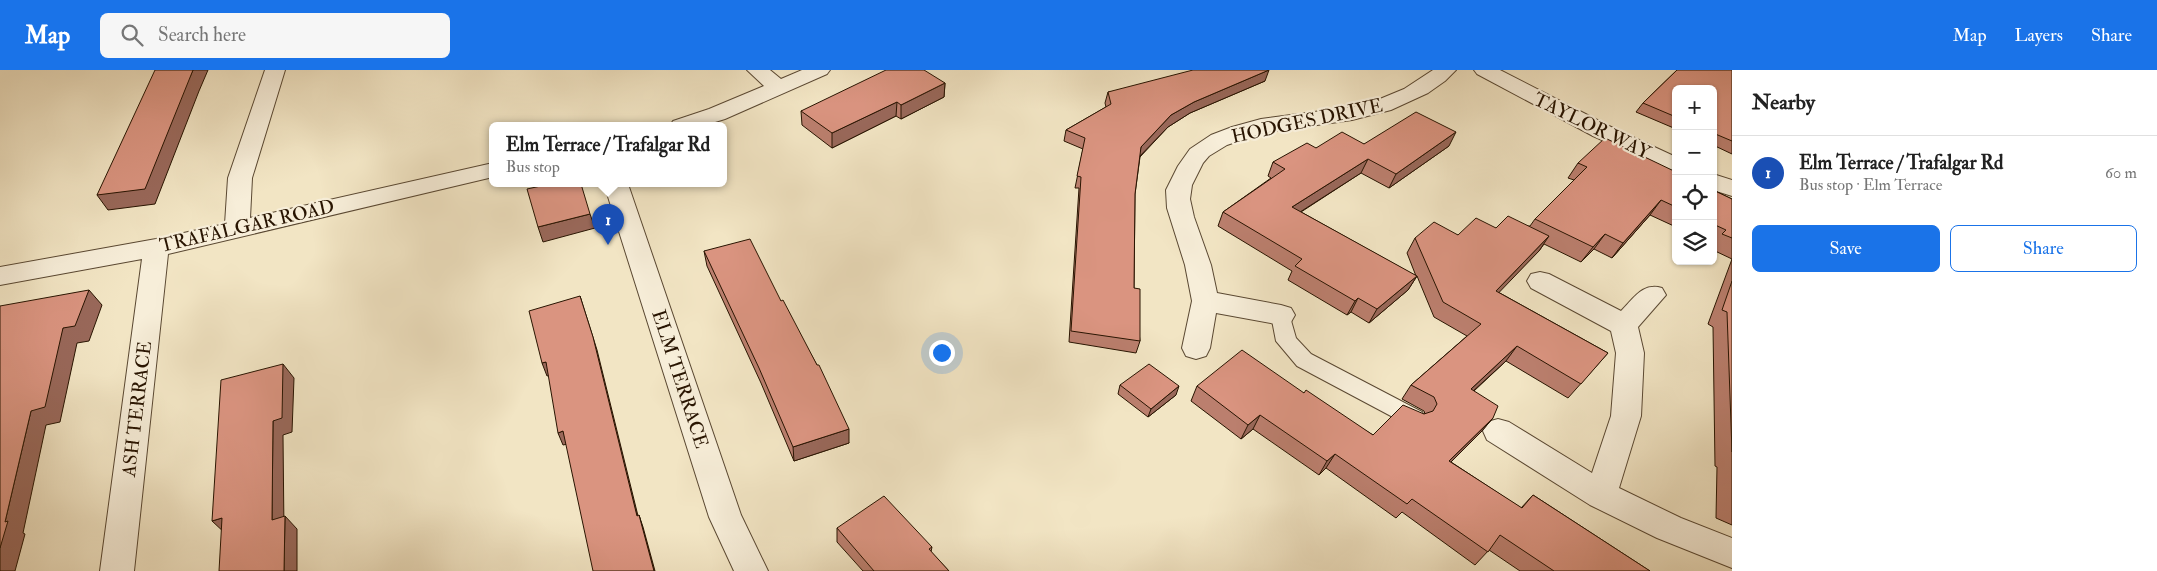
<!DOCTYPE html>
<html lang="en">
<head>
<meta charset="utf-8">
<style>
  :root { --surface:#fff; --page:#f6f6f6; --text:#222; --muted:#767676; --line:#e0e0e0; --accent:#1a73e8 }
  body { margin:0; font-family:"IM FELL Double Pica",serif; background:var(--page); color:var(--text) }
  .controls { position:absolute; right:15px; top:15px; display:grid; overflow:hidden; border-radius:8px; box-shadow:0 1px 4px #0004 }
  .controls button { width:45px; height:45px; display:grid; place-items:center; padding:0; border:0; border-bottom:1px solid var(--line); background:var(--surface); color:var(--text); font:25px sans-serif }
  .you { position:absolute; left:941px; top:282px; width:18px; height:18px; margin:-12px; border:4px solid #fff; border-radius:50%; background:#1a73e8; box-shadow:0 0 0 8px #1a73e833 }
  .badge { display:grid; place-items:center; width:32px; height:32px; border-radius:50%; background:var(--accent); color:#fff; font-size:16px; font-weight:700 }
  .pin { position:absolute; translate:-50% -41px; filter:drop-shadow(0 1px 2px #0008) }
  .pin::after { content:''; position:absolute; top:26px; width:18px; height:15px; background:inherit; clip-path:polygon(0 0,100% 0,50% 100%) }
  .popup { position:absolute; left:489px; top:52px; width:238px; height:65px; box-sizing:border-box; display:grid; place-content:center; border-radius:8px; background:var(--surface); filter:drop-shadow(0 1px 4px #0005); font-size:16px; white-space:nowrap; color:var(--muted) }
  .popup b { font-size:19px; color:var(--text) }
  .popup::after { content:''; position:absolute; left:50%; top:100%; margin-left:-10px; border:10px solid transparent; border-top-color:var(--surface) }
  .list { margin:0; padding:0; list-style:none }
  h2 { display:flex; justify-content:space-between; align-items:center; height:65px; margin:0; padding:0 20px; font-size:21px }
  h2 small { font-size:16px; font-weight:400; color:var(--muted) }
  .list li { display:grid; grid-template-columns:32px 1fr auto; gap:15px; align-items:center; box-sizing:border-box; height:75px; padding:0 20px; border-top:1px solid var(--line) }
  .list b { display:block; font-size:19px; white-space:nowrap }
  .list p { margin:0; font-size:16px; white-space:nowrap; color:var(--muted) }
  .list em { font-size:16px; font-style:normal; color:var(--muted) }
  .actions { display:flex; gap:10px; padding:15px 20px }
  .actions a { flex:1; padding:11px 0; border:1px solid var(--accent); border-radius:8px; text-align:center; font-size:18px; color:var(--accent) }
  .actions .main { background:var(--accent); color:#fff }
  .icon { flex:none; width:28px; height:28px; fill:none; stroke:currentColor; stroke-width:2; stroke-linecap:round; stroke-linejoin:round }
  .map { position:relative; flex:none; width:1732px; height:501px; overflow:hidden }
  header { display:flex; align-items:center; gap:30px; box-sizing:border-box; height:70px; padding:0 25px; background:var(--accent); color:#fff }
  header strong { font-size:24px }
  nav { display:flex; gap:28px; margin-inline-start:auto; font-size:18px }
  .search { width:350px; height:45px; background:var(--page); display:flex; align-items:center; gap:12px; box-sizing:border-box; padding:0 18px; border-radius:8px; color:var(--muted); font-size:19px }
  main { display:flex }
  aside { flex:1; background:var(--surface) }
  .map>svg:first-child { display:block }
</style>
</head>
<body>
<header>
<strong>Map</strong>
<div class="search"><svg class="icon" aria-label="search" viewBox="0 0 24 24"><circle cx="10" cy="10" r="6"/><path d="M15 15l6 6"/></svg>Search here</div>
<nav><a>Map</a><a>Layers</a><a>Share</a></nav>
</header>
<main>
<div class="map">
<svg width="1732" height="501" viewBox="0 0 1732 501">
  <rect width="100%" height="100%" fill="#f2e5c4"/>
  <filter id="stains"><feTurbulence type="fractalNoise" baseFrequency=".004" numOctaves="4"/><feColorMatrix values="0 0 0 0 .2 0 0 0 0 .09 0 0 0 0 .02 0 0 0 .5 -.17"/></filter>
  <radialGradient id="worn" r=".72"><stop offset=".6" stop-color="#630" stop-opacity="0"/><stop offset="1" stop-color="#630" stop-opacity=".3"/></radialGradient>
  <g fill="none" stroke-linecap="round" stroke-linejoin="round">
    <!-- lane casing -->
    <g stroke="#5a4832" stroke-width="2">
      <path id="lane" d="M1281,238L1288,240L1296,268L1311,284L1422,342L1425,348L1422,354L1414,357L1406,354L1297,296L1276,271L1271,245L1274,240Z"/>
    </g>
    <!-- street casing -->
    <g stroke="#5a4832" stroke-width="2">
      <g id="street">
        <path d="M265,0H285L252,108L250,148L493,93V107L168,184L134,501H100L142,189L0,215V197L156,169L225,154L228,108Z"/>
        <path d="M747,0H770L781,9L802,0H830L827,4L725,49L702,56H670L673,51L709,39L764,16Z"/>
        <path d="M1433,0H1456L1445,11L1428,23L1391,40L1352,50L1262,63L1227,75L1209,86L1203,93L1192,115L1190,129L1194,147L1211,195L1217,223L1281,235L1291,238L1295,245L1291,252L1281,255L1216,243L1210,278L1206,286L1196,289L1186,286L1182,278L1192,231L1185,195L1167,138L1166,120L1178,96L1190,79L1211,65L1232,57L1261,49L1352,37L1375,31L1404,19Z"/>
        <path d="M1474,0H1500L1609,56L1676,87V103L1593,66L1477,4Z"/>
        <path d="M1713,104L1732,110V126L1713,120Z"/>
        <path d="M604,114H628L741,445L768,501H734L709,447Z"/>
        <path d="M1540,202L1549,204L1621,241C1634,228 1643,212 1662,218L1666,225L1638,257L1644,283L1641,346L1619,418L1681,448L1732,468V498L1657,468L1590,435L1487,370L1483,361L1487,352L1498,349L1509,352L1592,403L1611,346L1616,283L1611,261L1531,218L1527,211L1531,204Z"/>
      </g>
    </g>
    <!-- lane -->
    <use href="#lane" fill="#f7eed9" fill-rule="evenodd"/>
    <!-- street -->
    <use href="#street" fill="#f7eed9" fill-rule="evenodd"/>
  </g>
  <!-- wall -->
  <g fill="#bb7f6e" stroke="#281401">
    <path d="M1677,0H1732V84L1713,75V19H1676V59L1636,42L1643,33Z"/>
    <path d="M1265,11L1190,43L1168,57L1140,87L1135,124L1134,218L1140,271L1136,283L1069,272L1079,118H1075L1083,79L1064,71L1066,60L1106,37L1105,33L1108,22Z"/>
    <path d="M945,13L944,27L901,49L896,46L832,78L802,55L801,41Z"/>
    <path d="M1364,74L1449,76L1389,118L1361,103L1301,142L1416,206L1407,183L1415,168L1458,165L1496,158L1530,156L1535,149L1574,110L1568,108L1578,93L1676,102V157L1650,145L1612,188L1594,179L1581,192L1544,174L1539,181L1498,222L1608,283L1568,328L1506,291L1474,321L1493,348L1481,362L1451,392L1521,438L1533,425L1650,501H1520L1489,480L1475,495L1402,442L1396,448L1326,398L1319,405L1253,359L1241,369L1191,331L1197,316L1304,323L1373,365L1425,344L1424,341L1402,329L1411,315L1467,266L1434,247L1417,206L1408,220L1369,253L1351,242L1347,245L1288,210L1292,201L1218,156L1223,142L1271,108L1268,106L1273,92L1316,78Z"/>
    <path d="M1713,120L1732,129V455L1716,448L1717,397L1715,396L1713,257L1708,254L1732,189L1713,180Z"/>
    <path d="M704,181L781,231L817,295L849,373L794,391L761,313L707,196Z"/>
    <path d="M1120,315L1176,325L1148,347L1118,324Z"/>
    <path d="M837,458L932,477L931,482L949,501H863L837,472Z"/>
  </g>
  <!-- shaded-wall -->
  <g fill="#99685a" stroke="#281401">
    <path d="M193,0H208L199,21L155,134L108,140L97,125L190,7Z"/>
    <path d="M1269,0L1265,11L1190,43L1168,57L1138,88L1141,77L1171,45L1194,32Z"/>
    <path d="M945,13L944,27L901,49V35Z"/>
    <path d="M897,32L896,46L832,78V63Z"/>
    <path d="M1456,62L1449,76L1389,118L1396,104Z"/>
    <path d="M1368,89L1361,103L1286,151L1292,137Z"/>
    <path d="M1661,130L1650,145L1612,188L1623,173Z"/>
    <path d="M590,144L595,158L543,172L538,157Z"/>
    <path d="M1605,164L1594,179L1581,192L1593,177Z"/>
    <path d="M1549,166L1539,181L1486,236L1496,221Z"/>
    <path d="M1417,206L1408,220L1369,253L1377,239Z"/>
    <path d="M89,220L102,235L89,271L77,273L60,352L46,355L23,463L25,464L15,501H0V478L5,452L31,341L63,258Z"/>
    <path d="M580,226L597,280L641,458L637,446Z"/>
    <path d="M1358,228L1351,242L1347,245L1355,231Z"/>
    <path d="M1517,276L1506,291L1460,333L1471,319Z"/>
    <path d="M546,292L551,305L547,306L542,293Z"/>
    <path d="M283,294L294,308L292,362L283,365L284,463L272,450L273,351Z"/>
    <path d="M1179,316L1176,325L1148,347L1151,339Z"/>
    <path d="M1260,345L1253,359L1241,369L1248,355Z"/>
    <path d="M1493,348L1481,362L1438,405L1449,391Z"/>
    <path d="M849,359V373L794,391L793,377Z"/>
    <path d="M563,361L568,374L563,375L558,363Z"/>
    <path d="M1335,384L1326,398L1319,405L1327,391Z"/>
    <path d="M639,445L643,457L655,501H654Z"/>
    <path d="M285,446L297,459V501H284Z"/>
    <path d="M222,448L226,464L212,451Z"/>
  </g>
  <!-- building -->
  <g fill="#da9480" stroke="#281401">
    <path d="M155,0H193L145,119L97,125Z"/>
    <path d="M886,0H924L945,13L901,35L897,32L832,63L801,41Z"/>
    <path d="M1193,0H1269L1194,32L1171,45L1141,77L1135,124L1134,218L1140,219V271L1071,261L1081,107L1077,106L1085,68L1066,60L1111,34L1108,22Z"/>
    <path d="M1677,0H1732V71L1713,63V19H1676V47L1643,33Z"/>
    <path d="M1416,42L1456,62L1396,104L1368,89L1292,137L1417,206L1377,239L1358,228L1355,231L1295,196L1302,189L1223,142L1285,99L1273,92L1307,73L1316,78L1342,62L1364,74Z"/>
    <path d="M1605,68L1676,102V137L1661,130L1623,173L1605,164L1593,177L1535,149L1587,97L1578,93Z"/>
    <path d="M550,114H581L590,144L538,157L527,119Z"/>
    <path d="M1713,120L1732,129V168L1722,164L1726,160L1713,154Z"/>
    <path d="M1508,146L1549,166L1496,221L1608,283L1581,314L1517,276L1471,319L1498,336L1493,348L1449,391L1522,438L1533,425L1650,501H1554L1500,465L1488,482L1412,429L1407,434L1335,384L1327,391L1260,345L1248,355L1197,316L1242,280L1304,323L1306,320L1373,365L1403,335L1424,344L1433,341L1437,334L1434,327L1411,315L1481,254L1443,232L1415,168L1434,152L1458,165L1476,148L1496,158Z"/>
    <path d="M750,169L781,231L783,230L817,295H819L849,359L793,377L759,298L704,181Z"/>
    <path d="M1732,211V382L1727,242L1722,240Z"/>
    <path d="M89,220L75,256L63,258L45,337L31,341L5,452L8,451L0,478V236Z"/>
    <path d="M580,226L593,267L637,446L639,445L654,501H593L563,361L558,363L546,292L542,293L529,241Z"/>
    <path d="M283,294L282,348L273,351L272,450L285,446L284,501H219L222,448L212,451L221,310Z"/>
    <path d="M1149,294L1179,316L1151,339L1120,315Z"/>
    <path d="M884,426L932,477L929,479L949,501H874L837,458Z"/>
  </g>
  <g text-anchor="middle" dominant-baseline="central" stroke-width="4.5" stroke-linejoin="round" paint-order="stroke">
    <!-- street labels -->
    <g font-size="19" fill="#281401" stroke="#f7eed9">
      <text transform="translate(1307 51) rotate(-12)">HODGES DRIVE</text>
      <text transform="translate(1592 56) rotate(26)">TAYLOR WAY</text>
      <text transform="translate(247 156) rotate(-13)">TRAFALGAR ROAD</text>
      <text transform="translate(680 309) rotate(72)">ELM TERRACE</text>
      <text transform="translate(137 339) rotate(-83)">ASH TERRACE</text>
    </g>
  </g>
  <rect width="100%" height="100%" filter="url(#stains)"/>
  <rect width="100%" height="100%" fill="url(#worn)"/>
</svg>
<div class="controls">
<button>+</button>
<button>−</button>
<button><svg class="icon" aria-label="locate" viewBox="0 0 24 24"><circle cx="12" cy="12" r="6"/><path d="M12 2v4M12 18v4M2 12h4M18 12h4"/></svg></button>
<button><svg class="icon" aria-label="layers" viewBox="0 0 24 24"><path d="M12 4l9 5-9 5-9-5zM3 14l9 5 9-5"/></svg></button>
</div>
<div class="you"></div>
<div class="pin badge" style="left:608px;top:175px;background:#1a4fb4">1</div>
<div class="popup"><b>Elm Terrace / Trafalgar Rd</b>Bus stop</div>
</div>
<aside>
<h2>Nearby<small></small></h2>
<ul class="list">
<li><span class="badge" style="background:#1a4fb4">1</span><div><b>Elm Terrace / Trafalgar Rd</b><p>Bus stop · Elm Terrace</p></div><em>60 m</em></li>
</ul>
<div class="actions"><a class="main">Save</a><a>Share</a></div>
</aside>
</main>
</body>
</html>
